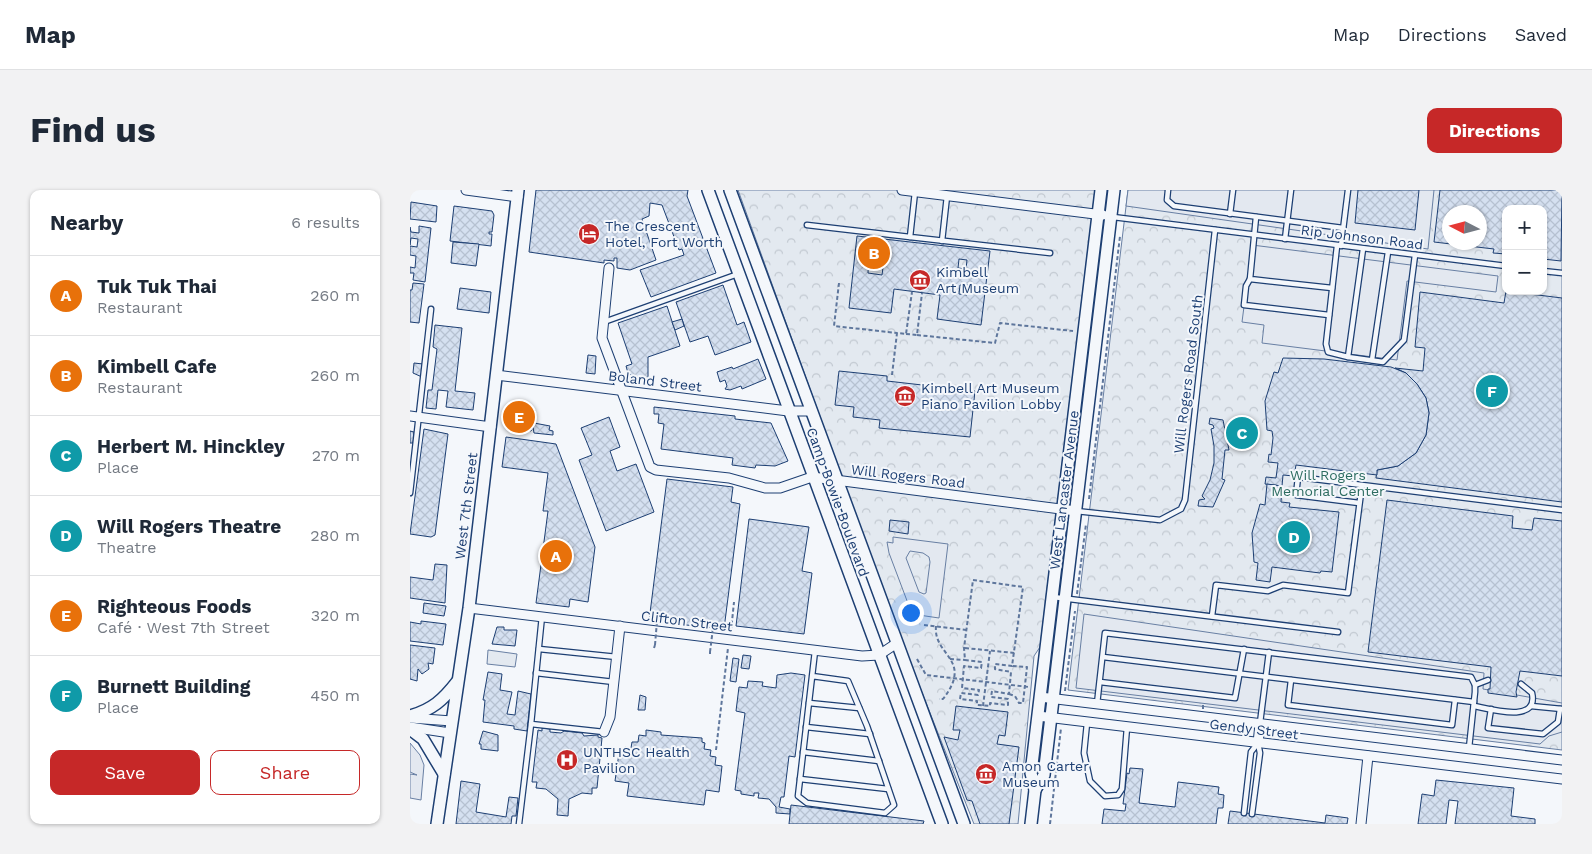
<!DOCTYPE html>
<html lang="en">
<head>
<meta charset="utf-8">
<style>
  :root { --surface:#fff; --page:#f2f2f3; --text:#1f2937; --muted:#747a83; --line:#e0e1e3; --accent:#c62828 }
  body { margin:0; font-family:"Work Sans",sans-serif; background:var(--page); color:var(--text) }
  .controls { position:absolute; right:15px; top:15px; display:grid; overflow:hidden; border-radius:10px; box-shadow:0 1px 4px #0004 }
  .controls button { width:45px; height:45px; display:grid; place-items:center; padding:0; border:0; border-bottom:1px solid var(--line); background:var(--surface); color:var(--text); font:25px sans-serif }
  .compass { position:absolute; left:1032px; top:15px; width:45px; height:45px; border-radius:50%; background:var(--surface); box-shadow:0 1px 4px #0004; rotate:276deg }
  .you { position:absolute; left:500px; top:422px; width:18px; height:18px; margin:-12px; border:4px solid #fff; border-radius:50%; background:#1a73e8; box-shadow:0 0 0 8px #1a73e833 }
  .badge { display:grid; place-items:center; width:32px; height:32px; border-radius:50%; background:var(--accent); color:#fff; font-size:16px; font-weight:700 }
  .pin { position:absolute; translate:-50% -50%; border:2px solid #fff; box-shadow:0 1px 5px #0006 }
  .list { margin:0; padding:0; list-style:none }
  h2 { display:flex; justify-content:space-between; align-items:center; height:65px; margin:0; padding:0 20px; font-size:21px }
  h2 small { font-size:16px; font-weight:400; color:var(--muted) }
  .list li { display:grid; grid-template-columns:32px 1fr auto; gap:15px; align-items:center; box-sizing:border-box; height:80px; padding:0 20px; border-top:1px solid var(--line) }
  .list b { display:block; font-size:19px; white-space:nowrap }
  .list p { margin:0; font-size:16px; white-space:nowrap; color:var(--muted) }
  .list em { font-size:16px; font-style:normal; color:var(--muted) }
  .actions { display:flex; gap:10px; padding:15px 20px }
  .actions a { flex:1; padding:11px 0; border:1px solid var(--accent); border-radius:10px; text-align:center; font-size:18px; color:var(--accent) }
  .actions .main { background:var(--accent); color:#fff }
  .map { position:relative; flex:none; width:1152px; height:634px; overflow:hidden; border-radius:10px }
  header { display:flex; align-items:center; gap:30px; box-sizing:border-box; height:70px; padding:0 25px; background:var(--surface); border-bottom:1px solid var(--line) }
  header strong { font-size:24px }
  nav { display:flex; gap:28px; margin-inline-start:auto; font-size:18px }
  .intro { display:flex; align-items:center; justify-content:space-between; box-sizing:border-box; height:120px; padding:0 30px }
  h1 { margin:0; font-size:35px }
  .button { padding:12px 22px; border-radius:10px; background:var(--accent); color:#fff; font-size:18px; font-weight:700 }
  main { display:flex; gap:30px; padding:0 30px }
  aside { flex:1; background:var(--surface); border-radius:10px; box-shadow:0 1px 4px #0004 }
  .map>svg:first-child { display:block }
</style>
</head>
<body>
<header>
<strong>Map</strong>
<nav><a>Map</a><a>Directions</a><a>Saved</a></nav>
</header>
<div class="intro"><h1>Find us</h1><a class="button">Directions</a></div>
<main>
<aside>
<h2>Nearby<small>6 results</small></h2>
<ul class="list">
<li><span class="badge" style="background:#e8710a">A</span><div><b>Tuk Tuk Thai</b><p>Restaurant</p></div><em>260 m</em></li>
<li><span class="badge" style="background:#e8710a">B</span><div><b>Kimbell Cafe</b><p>Restaurant</p></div><em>260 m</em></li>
<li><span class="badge" style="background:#0f9aa8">C</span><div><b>Herbert M. Hinckley</b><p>Place</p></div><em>270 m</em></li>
<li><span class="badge" style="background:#0f9aa8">D</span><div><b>Will Rogers Theatre</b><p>Theatre</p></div><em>280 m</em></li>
<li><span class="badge" style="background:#e8710a">E</span><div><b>Righteous Foods</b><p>Café · West 7th Street</p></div><em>320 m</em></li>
<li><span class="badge" style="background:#0f9aa8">F</span><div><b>Burnett Building</b><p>Place</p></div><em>450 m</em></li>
</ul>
<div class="actions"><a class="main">Save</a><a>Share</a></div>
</aside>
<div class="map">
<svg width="1152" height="634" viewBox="0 0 1152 634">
  <defs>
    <pattern id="park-crowns" width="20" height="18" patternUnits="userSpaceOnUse" patternTransform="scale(1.25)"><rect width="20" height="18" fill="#e3e9f0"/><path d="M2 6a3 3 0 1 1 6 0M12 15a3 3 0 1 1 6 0" fill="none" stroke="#c2c9d1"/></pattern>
    <pattern id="building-cross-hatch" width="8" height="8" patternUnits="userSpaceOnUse" patternTransform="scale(1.25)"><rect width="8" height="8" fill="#d5e0f0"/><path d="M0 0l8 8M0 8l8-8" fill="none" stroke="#b6c1d1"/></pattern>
  </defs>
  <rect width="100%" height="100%" fill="#f4f7fb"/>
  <!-- park -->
  <g fill="url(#park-crowns)" stroke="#687fa3" fill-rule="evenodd">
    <path d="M328,0H685L630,457L624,466L608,634H564L488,442Z"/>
    <path d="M718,0H1152V560L658,500ZM1096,19H1133V101H1096ZM1040,22H1070V52H1040Z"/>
  </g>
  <!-- garden -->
  <path fill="#e3e9f0" stroke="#687fa3" d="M78,460L107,464L105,477L77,474Z"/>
  <!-- parking -->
  <g fill="#e3e8f0" stroke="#687fa3" fill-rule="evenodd">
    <path d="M718,0H1024L1018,59L716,16Z"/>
    <path d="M842,55L1088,86L1086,102L997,91L987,170L852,153L854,135L832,132Z"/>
    <path d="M483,347L538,354L529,428L502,424L479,363L477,352L483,353ZM500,361L513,363L519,367L520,372L516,403L514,404L509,402L496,368Z"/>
    <path d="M674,424L1074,483L1073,499L1152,513V542L1139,546L1130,554L666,498Z"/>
    <path d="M0,553L10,565L14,575L11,610L0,608V584L7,585L0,582Z"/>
  </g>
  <!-- building -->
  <g fill="url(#building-cross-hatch)" stroke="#1d3f73" fill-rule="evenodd">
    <path d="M126,0H278L277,6L306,83L241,107L230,80L274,65L272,59L269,60L252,15L240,13L239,26L232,29L246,70L220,80L207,78V68H204V71L194,70V73L119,62Z"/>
    <path d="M948,0H1009L1005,40L945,33Z"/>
    <path d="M1030,0H1152L1151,71L1133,69V19H1096V64L1083,63L1084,59L1024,52ZM1040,22H1070V52H1040Z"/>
    <path d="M1,12L27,16L26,32L0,29Z"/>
    <path d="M44,16L82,21L84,25L82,42H79V44H82L81,56L40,51Z"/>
    <path d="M9,36L21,38L15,92L3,90L4,83H0V77L5,78L6,66L0,65V56L7,57L8,49L1,48L0,55V37L1,42L9,43Z"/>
    <path d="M447,46L580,61L571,135L527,129L530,105L484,99L481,123L439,118ZM459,68L474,70L472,85L458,83ZM549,69L557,70L556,79L548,78ZM550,95H558L557,105L549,104Z"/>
    <path d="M43,52L69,54L66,76L41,73Z"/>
    <path d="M3,93L14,94L9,133L0,132V100H2Z"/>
    <path d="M313,95L327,135L334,132L341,152L305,165L298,146L280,152L266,112Z"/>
    <path d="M50,98L81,102L79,123L47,119Z"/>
    <path d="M1096,101L1152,108V312L966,288L967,280L988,276L1006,263L1016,245L1019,223L1016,208L1007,194L996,183L985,178L1013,181L1015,158L1005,157L1010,102L1094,113Z"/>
    <path d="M257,116L270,156L238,167V192H231L218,183L216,176L222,174L208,133Z"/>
    <path d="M272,129L274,136L265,140L262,132Z"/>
    <path d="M25,135L52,138L45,201L65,203L63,220L36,217L38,201L28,200L26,219L16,218L18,200H22L27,159L23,157Z"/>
    <path d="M178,165L186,166L185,184L176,183Z"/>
    <path d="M873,168L914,169L981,177L996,183L1007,194L1016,208L1019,223L1016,245L1006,263L988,276L967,280V285L886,275L884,286L873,285L872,296L855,294L856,287L866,288L868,273L858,272L859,264L861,265L863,248L862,241L857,240L855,211L864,182L868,183Z"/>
    <path d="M348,169L356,189L332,199L331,196L320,200L315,199L317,196L315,190L310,192L307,182L322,177L323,179Z"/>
    <path d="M4,173L13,174L12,187L3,183Z"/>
    <path d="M429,181L477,186V191L565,201L560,247L469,238L470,230L443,227L444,217L425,215Z"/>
    <path d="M100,217L125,220L126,228H124V233L140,236L139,240L143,241V245L124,243L123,237L121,241L111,238L110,243L100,241L102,231L98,230Z"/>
    <path d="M244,217L325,226V229L361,233L378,271L365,276L346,275L345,278L322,275L323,268L251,259L254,234L248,233L249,224H244Z"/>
    <path d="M199,227L210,257L200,261L207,281L226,274L244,322L196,341L169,270L182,265L171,238Z"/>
    <path d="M800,228L813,230L819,260H815L812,289L815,290L803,317L788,316L789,310L795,309L792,306L800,290L804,273V256L801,239L804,238L803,235L799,234Z"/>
    <path d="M14,239L38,244L25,345L21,347L0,344Z"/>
    <path d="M0,241L4,242L3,253H0Z"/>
    <path d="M96,247L146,254L185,357L178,412L160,409L159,417L126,413L138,321H133L138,283L92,277Z"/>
    <path d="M257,289L323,297L321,312L330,314L314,439L239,431Z"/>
    <path d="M857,294L872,296L871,312L880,313L879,317L929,322L922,382L911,381L910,383L862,377L860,392L846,390L848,373L844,372L842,343L850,314L855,315Z"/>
    <path d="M977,310L1103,326L1102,338L1122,340L1124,328L1152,331V486L1110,481L1106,502L1107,507L1078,503V499H1080L1081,477L958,462Z"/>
    <path d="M339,329L399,337L392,381L402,383L394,444L326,436Z"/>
    <path d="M480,330L499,332L498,344L479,341Z"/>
    <path d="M25,374L37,375L35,413L0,408V387L23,390Z"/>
    <path d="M14,413L36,416L34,426L13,423Z"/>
    <path d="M11,431L36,434L33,455L0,451V432L11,434Z"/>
    <path d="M87,437H94V440H107L105,456L82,454Z"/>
    <path d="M0,455L25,458L23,474L18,473L19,479L12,484L8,479L7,491L0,489Z"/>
    <path d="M333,465L341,466L339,479L331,478Z"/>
    <path d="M323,468L329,469L326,492L320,491Z"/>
    <path d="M78,482L92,484L90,500L102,502L97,524L105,525L108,501L121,504L117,541L104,539V536L73,532L75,510H73Z"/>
    <path d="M381,483L395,485L385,567L379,566L374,607H371L369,617L380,619V624L366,623V617L359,609L348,608L349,603H344V606L331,604V601L325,600L335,523L326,521L329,497L337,498L338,491L353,492L352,496L366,498L367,485Z"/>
    <path d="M230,505L236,507L235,520H228Z"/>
    <path d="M546,516L598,522L595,546L589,545L587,554L609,557L599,634H570L562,611L557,610L534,547L548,550L550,540H543Z"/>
    <path d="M132,538L140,539V542L151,543L154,541L172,543L174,546L188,545V547L192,548L187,598H182V604L172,603L159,609L158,626L147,625L148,609L136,599L126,598L127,592H122L128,540L132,541Z"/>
    <path d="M236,540L251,542V545L292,548V552L295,553L294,559L301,560L300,566L306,567L305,575L312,576L309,602L296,600L294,615L217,606L219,593L205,591L209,563L214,564L215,557L221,558L222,552H228L229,545L236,546Z"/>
    <path d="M73,541L88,545V561L71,559V554H69Z"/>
    <path d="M720,578L733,579L729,613L765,617L768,592L809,597L808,604L814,605L813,618H808L806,634H692L694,619L715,621L716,614H713L717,583L719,584Z"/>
    <path d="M1026,590L1104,598L1101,626L1125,629V634H1045L1048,611L1039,610L1036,634H1008L1012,604L1024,606Z"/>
    <path d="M51,591L70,594L66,622L96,627L99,607L108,608L106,626H102L101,634H46Z"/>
    <path d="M381,615L514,631L513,634H379Z"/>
    <path d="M820,621L915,633L916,625L938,628L937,634H818Z"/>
  </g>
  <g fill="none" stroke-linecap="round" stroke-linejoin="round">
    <!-- lane casing -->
    <g stroke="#1d3f73" stroke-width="7">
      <g id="lane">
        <path d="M758,0L757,10L764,16L933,38"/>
        <path d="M505,2L500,47L640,63"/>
        <path d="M820,24L823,0"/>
        <path d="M703,27L1096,76"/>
        <path d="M846,27L840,89L922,98"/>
        <path d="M397,35L500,47"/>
        <path d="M875,49L881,0"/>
        <path d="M532,51L537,6"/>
        <path d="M927,56L916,154L918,162L938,167"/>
        <path d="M931,56L938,0"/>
        <path d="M953,59L938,167L973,172L994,150L1005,65"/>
        <path d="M1133,81L1152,83"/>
        <path d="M840,89L836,96L834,115L919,125"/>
        <path d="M194,132L328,84"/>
        <path d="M962,170L978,62"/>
        <path d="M0,303L21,119"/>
        <path d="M949,313L886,305L888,287L1152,320"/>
        <path d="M666,321L750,330L771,319L775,310L805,40"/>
        <path d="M643,407L928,442"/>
        <path d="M132,426L121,534L194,542"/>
        <path d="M802,426L806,395L858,401L873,395L938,403L952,295"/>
        <path d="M129,459L207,467"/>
        <path d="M693,467L1064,512"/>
        <path d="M126,483L204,492"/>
        <path d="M402,486L438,491L457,536L484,615L475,623L397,613L388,606L390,589L405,461"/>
        <path d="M881,490L878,515L1042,535L1045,510"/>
        <path d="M690,492L825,508L834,459"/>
        <path d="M1065,495L1078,490"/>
        <path d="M399,513L449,518"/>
        <path d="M687,514L695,443L1061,487L1065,495V502L1059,558"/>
        <path d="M1064,516C1080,519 1129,534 1122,503L1111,494"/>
        <path d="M1121,516L1152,519"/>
        <path d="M1081,519L1078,538L1133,544L1148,532L1150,519"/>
        <path d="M677,533L674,563L680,591L695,606L708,605L712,599L717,537"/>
        <path d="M850,533L859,462"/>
        <path d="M396,537L460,544"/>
        <path d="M393,562L469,571"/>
        <path d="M390,589L478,599"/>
        <path d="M834,623L841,562L848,553"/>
        <path d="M842,624L850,563L848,553"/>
        <path d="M109,634L121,534"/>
      </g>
    </g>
    <!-- street casing -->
    <g stroke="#1d3f73" stroke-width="11">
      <g id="street">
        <path d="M56,0L108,7"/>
        <path d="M492,0L693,25"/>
        <path d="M199,78L192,148L240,277L246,280L319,288L355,298H370L402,287L666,321"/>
        <path d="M86,185L378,221H401"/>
        <path d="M0,226L81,237"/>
        <path d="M59,418L452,466L469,465L487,453"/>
        <path d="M630,507L1152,570"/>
        <path d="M628,526L1152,589"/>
        <path d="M0,528L42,531"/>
        <path d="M0,537L40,543"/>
        <path d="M194,542L200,527L210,436"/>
        <path d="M848,553L850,534"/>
        <path d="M951,634L958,566"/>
      </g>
    </g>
    <!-- secondary casing -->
    <g stroke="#1d3f73" stroke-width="14">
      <g id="secondary">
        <path d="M298,0L532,634"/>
        <path d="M320,0L554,634"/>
        <path d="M0,526C22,520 33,510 47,492"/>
        <path d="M0,539L13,549L34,584"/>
        <path d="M625,600L634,585L704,0"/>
        <path d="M27,634L59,418L108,0"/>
        <path d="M621,634L625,600L621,583L691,0"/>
      </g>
    </g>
    <!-- path -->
    <g stroke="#5e769c" stroke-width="2" stroke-dasharray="4 2.5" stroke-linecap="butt">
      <path d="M429,93L424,136L487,143"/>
      <path d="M496,144L507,145L512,103"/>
      <path d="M507,145L585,153L590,133L663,141"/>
      <path d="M482,185L487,143L496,144L502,102"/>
      <path d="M679,309L710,46"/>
      <path d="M563,390L613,397L602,476L585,474V479L601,482L599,504L582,501L581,507L598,509V515L580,513V516L567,515V511L550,509L551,503L568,505L569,500L552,498L554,476L571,478L572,472L555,470L554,458Z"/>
      <path d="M667,404L676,334"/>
      <path d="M514,435L556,440"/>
      <path d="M526,436C523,466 564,469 533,509H529"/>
      <path d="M321,441L324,412"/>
      <path d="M244,458L245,455"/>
      <path d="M555,458L605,463"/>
      <path d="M300,464V462"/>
      <path d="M507,469L516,485L619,497"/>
      <path d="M540,469L555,470"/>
      <path d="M655,501L665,421"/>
      <path d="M599,504L605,506L609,513H613L617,477L602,476"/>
      <path d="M573,516L580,461"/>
      <path d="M793,519V513"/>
      <path d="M306,560L318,458"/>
      <path d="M640,634L651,538"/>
    </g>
    <!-- lane -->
    <use href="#lane" stroke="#f4f7fb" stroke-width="4.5"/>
    <!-- street -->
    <use href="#street" stroke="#f4f7fb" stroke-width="9"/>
    <!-- secondary -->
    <use href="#secondary" stroke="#f4f7fb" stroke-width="11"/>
    <!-- path-bridge -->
    <g stroke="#5e769c" stroke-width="2" stroke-dasharray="4 2.5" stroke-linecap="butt">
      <path d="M245,455L247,431"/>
      <path d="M300,462L303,438"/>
    </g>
  </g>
  <!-- icons -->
  <defs>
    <g id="hotel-disc" transform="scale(1.125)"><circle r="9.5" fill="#c62828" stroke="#f4f7fb"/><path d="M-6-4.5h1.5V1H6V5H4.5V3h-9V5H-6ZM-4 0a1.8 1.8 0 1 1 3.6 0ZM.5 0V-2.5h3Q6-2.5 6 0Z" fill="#fff"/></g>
    <g id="museum-disc" transform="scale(1.125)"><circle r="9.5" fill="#c62828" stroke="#f4f7fb"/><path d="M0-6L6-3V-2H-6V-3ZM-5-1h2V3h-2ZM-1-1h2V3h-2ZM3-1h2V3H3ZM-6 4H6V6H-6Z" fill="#fff"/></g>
    <g id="hospital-disc" transform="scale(1.125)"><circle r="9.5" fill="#c62828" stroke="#f4f7fb"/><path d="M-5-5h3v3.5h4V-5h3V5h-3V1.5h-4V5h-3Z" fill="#fff"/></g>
  </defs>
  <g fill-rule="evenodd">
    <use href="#hotel-disc" x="179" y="44"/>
    <use href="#museum-disc" x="510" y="90"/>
    <use href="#museum-disc" x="495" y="206"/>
    <use href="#hospital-disc" x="157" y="570"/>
    <use href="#museum-disc" x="576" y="584"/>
  </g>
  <g text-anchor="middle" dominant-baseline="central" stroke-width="4" stroke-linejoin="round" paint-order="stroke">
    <!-- poi labels -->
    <g font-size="14" fill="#1d3f73" stroke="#f4f7fb" text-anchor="start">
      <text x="195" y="36">The Crescent<tspan x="195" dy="16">Hotel, Fort Worth</tspan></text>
      <text x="526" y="82">Kimbell<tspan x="526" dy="16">Art Museum</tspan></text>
      <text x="511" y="198">Kimbell Art Museum<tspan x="511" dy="16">Piano Pavilion Lobby</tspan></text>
      <text x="173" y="562">UNTHSC Health<tspan x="173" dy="16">Pavilion</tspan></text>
      <text x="592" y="576">Amon Carter<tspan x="592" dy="16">Museum</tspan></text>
    </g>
    <!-- street labels -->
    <g font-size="14" fill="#1d3f73" stroke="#f4f7fb">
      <text transform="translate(952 47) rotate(7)">Rip Johnson Road</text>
      <text transform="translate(778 184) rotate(-83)">Will Rogers Road South</text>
      <text transform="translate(245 191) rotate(7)">Boland Street</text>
      <text transform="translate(498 286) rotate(7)">Will Rogers Road</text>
      <text transform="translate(654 300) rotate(-83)">West Lancaster Avenue</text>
      <text transform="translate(428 312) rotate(70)">Camp Bowie Boulevard</text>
      <text transform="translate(56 316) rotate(-83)">West 7th Street</text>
      <text transform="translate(277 431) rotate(7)">Clifton Street</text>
      <text transform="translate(844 539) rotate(7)">Gendy Street</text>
    </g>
    <!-- park labels -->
    <g font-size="14" fill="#2c6c60" stroke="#f4f7fb">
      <text x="918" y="285">Will Rogers<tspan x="918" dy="16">Memorial Center</tspan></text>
    </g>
  </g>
</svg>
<div class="controls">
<button>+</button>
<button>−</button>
</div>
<svg class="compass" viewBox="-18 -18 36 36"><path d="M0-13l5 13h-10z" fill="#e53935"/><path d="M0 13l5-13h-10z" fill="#747a83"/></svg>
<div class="you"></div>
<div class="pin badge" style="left:146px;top:366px;background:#e8710a">A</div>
<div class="pin badge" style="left:464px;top:63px;background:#e8710a">B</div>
<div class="pin badge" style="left:832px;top:243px;background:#0f9aa8">C</div>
<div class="pin badge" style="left:884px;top:347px;background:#0f9aa8">D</div>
<div class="pin badge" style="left:109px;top:227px;background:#e8710a">E</div>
<div class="pin badge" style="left:1082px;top:201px;background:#0f9aa8">F</div>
</div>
</main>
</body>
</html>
